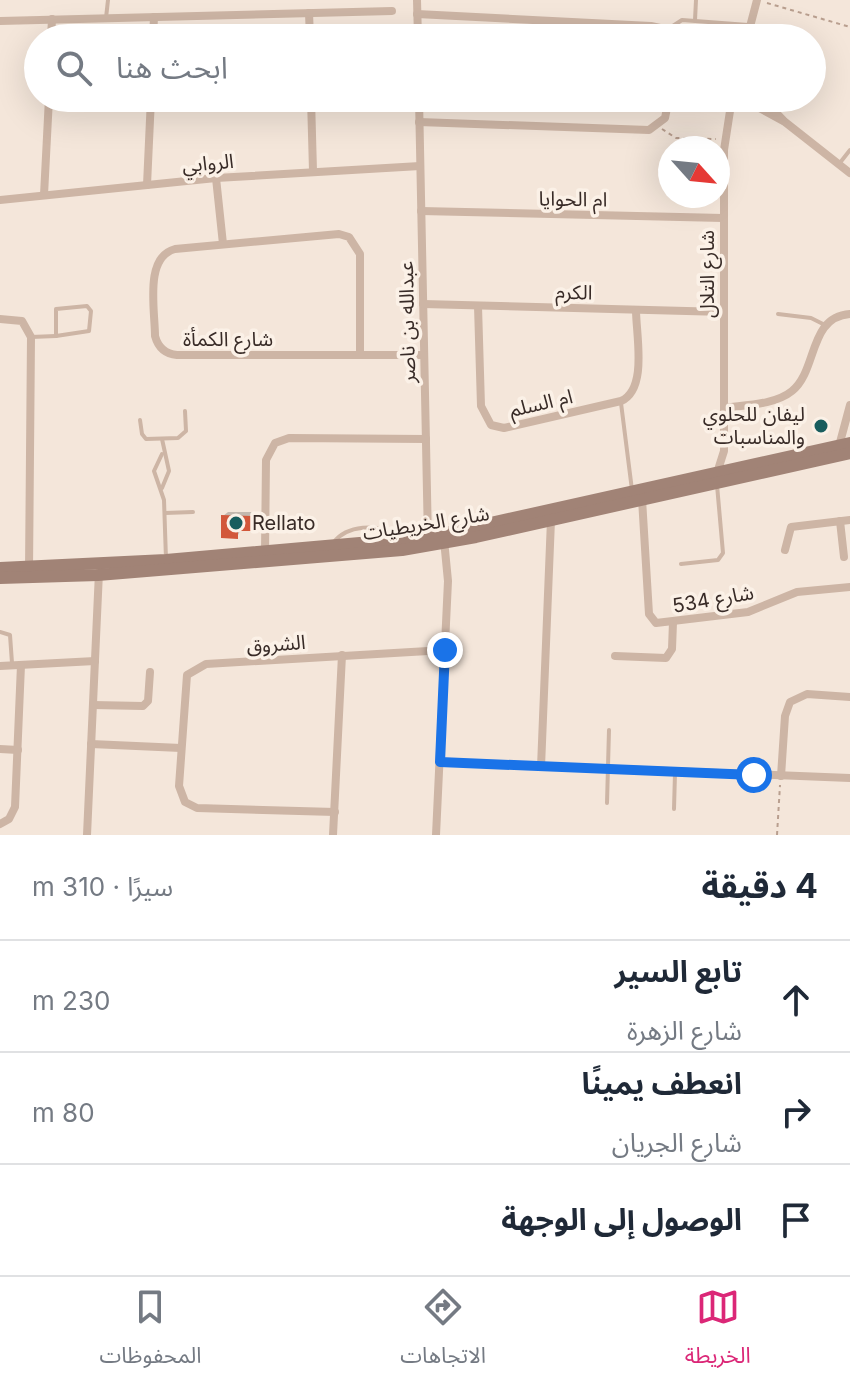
<!DOCTYPE html>
<html lang="ar">
<head>
<meta charset="utf-8">
<style>
  :root { --surface:#fff; --page:#f2f2f3; --text:#1f2937; --muted:#747a83; --line:#e0e1e3; --accent:#db2777 }
  body { margin:0; font-family:Inter,"Noto Sans Arabic",sans-serif; background:var(--page); color:var(--text); direction:rtl }
  .compass { position:absolute; left:658px; top:136px; width:72px; height:72px; border-radius:50%; background:var(--surface); box-shadow:0 8px 32px #0002; rotate:117deg }
  .stop { position:absolute; width:24px; height:24px; margin:-18px; border:6px solid #1a73e8; border-radius:50%; background:#fff }
  .stop.end { background:#1a73e8; border-color:#fff; box-shadow:0 2px 8px #0008 }
  .list { margin:0; padding:0; list-style:none }
  h2 { display:flex; justify-content:space-between; align-items:center; height:104px; margin:0; padding:0 32px; font-size:34px }
  h2 small { font-size:26px; font-weight:400; color:var(--muted) }
  .list li { display:grid; grid-template-columns:52px 1fr auto; gap:24px; align-items:center; box-sizing:border-box; height:112px; padding:0 32px; border-top:2px solid var(--line) }
  .list b { display:block; font-size:30px; white-space:nowrap }
  .list p { margin:0; font-size:26px; white-space:nowrap; color:var(--muted) }
  .list em { font-size:26px; font-style:normal; color:var(--muted) }
  .icon { flex:none; width:44px; height:44px; fill:none; stroke:currentColor; stroke-width:2; stroke-linecap:round; stroke-linejoin:round }
  .map { position:relative; flex:none; width:850px; height:835px; overflow:hidden; direction:ltr }
  .search { position:absolute; background:var(--surface); box-shadow:0 8px 32px #0002; left:24px; right:24px; top:24px; height:88px; display:flex; align-items:center; gap:20px; box-sizing:border-box; padding:0 28px; border-radius:44px; color:var(--muted); font-size:30px }
  .sheet { height:440px; background:var(--surface) }
  nav { display:flex; justify-content:space-around; align-items:center; box-sizing:border-box; height:112px; border-top:2px solid var(--line); background:var(--surface); font-size:22px; color:var(--muted) }
  nav a { display:grid; justify-items:center; gap:4px }
  nav .on { color:var(--accent) }
  .map>svg:first-child { display:block }
</style>
</head>
<body>
<div class="map">
<svg width="850" height="835" viewBox="0 0 850 835">
  <rect width="100%" height="100%" fill="#f4e6da"/>
  <!-- shadow -->
  <path fill="#0003" d="M228,512H255V525L251,529H241L237,537L223,516Z"/>
  <!-- building -->
  <path fill="#d2573a" d="M221,515L252,516V531H238V539L221,538Z"/>
  <g fill="none" stroke-linecap="round" stroke-linejoin="round">
    <!-- path -->
    <g stroke="#b99f8f" stroke-width="2" stroke-dasharray="4 4" stroke-linecap="butt">
      <path d="M767,3L850,27"/>
      <path d="M662,129L676,138L716,139"/>
      <path d="M777,835L780,785"/>
    </g>
    <!-- lane -->
    <g stroke="#cdb5a5" stroke-width="4">
      <path d="M106,18L108,0"/>
      <path d="M695,20L696,0"/>
      <path d="M665,31L682,20L748,25"/>
      <path d="M839,164L850,150"/>
      <path d="M87,306L91,311L89,331L56,336V309Z"/>
      <path d="M778,314L811,318L825,325"/>
      <path d="M31,337L56,336"/>
      <path d="M621,403L632,490"/>
      <path d="M140,420L142,434L146,439L178,438L186,431L185,411"/>
      <path d="M162,439L169,471L162,488"/>
      <path d="M162,454L154,471L164,500L166,559"/>
      <path d="M165,513L193,512"/>
      <path d="M334,542C346,526 379,522 394,536"/>
      <path d="M681,564L718,560L723,553L717,485"/>
      <path d="M0,632L10,635L12,663"/>
      <path d="M607,803L609,730"/>
      <path d="M674,809L675,773"/>
    </g>
    <!-- street -->
    <g stroke="#cdb5a5" stroke-width="8">
      <path d="M417,0L418,38"/>
      <path d="M309,13L310,38"/>
      <path d="M417,14L651,26L660,28L670,38"/>
      <path d="M0,21L392,11"/>
      <path d="M51,38L52,19"/>
      <path d="M153,38L154,17"/>
      <path d="M747,38L757,0"/>
      <path d="M311,98L313,171"/>
      <path d="M419,98L428,541"/>
      <path d="M741,98L785,122L850,173"/>
      <path d="M762,98L784,121"/>
      <path d="M419,122L649,130L665,118L669,98"/>
      <path d="M216,178L223,244"/>
      <path d="M147,185L151,98"/>
      <path d="M44,195L49,98"/>
      <path d="M0,200L216,178L420,166"/>
      <path d="M421,211L723,218"/>
      <path d="M423,304L724,312"/>
      <path d="M478,306L481,406L491,425L504,428L621,401C648,389 636,335 636,310"/>
      <path d="M0,319L22,321L31,337L29,571"/>
      <path d="M360,355V254L349,237L339,234L175,249C144,257 155,310 155,336C158,347 165,354 177,355H424"/>
      <path d="M724,408C744,405 775,405 792,391C818,370 808,317 850,314"/>
      <path d="M839,446L850,405"/>
      <path d="M717,473L724,451V150L732,98"/>
      <path d="M642,499L649,614L656,623L748,612L797,592L850,587"/>
      <path d="M840,521L844,557"/>
      <path d="M785,550L791,527L850,520"/>
      <path d="M265,553L266,460L275,443L289,438L426,439"/>
      <path d="M615,656L666,658L672,649L673,622"/>
      <path d="M0,666L95,661"/>
      <path d="M93,705L143,706L148,701L150,672"/>
      <path d="M91,744L181,748"/>
      <path d="M0,749L18,750"/>
      <path d="M440,762L850,778"/>
      <path d="M541,767L551,520"/>
      <path d="M781,776L785,716L790,702L807,694L850,697"/>
      <path d="M335,812L197,808L185,802L179,786L187,675L206,664L445,650"/>
      <path d="M0,824L9,819L15,807L21,665"/>
      <path d="M87,835L99,572"/>
      <path d="M333,835L342,655"/>
      <path d="M436,835L448,581L444,540"/>
    </g>
    <!-- secondary -->
    <g stroke="#a18376" stroke-width="12">
      <path d="M0,568L166,560L428,537L850,443"/>
      <path d="M0,578L98,575L402,550L476,537L850,453"/>
    </g>
  </g>
  <g fill="none" stroke-linecap="round" stroke-linejoin="round">
    <!-- route -->
    <path stroke="#1a73e8" stroke-width="10" d="M445,650L440,762L754,775"/>
  </g>
  <!-- markers -->
  <g fill="#185d5e" stroke="#fbf1e7" stroke-width="3">
    <circle cx="821" cy="426" r="8"/>
    <circle cx="236" cy="523" r="8"/>
  </g>
  <g text-anchor="middle" dominant-baseline="central" stroke-width="7" stroke-linejoin="round" paint-order="stroke">
    <!-- street labels -->
    <g font-size="20" fill="#382b27" stroke="#fbf1e7">
      <text transform="translate(208 163) rotate(-5)">الروابي</text>
      <text transform="translate(573 199) rotate(1)">ام الحوايا</text>
      <text transform="translate(707 274) rotate(-90)">شارع التلال</text>
      <text transform="translate(574 292) rotate(2)">الكرم</text>
      <text transform="translate(407 322) rotate(-91)">عبدالله بن ناصر</text>
      <text x="228" y="339">شارع الكمأة</text>
      <text transform="translate(541 403) rotate(-13)">ام السلم</text>
      <text transform="translate(426 523) rotate(-9)">شارع الخريطيات</text>
      <text transform="translate(713 599) rotate(-10)">شارع 534</text>
      <text transform="translate(276 644) rotate(-4)">الشروق</text>
    </g>
    <!-- poi labels -->
    <g font-size="20" fill="#382b27" stroke="#fbf1e7" text-anchor="end">
      <text x="805" y="414">ليفان للحلوي<tspan x="805" dy="23">والمناسبات</tspan></text>
      <text x="252" y="523" text-anchor="start">Rellato</text>
    </g>
  </g>
</svg>
<svg class="compass" viewBox="-18 -18 36 36"><path d="M0-13l5 13h-10z" fill="#e53935"/><path d="M0 13l5-13h-10z" fill="#747a83"/></svg>
<div class="stop" style="left:754px;top:775px"></div>
<div class="stop end" style="left:445px;top:650px"></div>
<div class="search"><svg class="icon" aria-label="search" viewBox="0 0 24 24"><circle cx="10" cy="10" r="6"/><path d="M15 15l6 6"/></svg>ابحث هنا</div>
</div>
<section class="sheet">
<h2>4 دقيقة<small>سيرًا · 310 m</small></h2>
<ul class="list">
<li><svg class="icon" aria-label="ahead" viewBox="0 0 24 24"><path d="M12 20V5M6 11l6-6 6 6"/></svg><div><b>تابع السير</b><p>شارع الزهرة</p></div><em>230 m</em></li>
<li><svg class="icon" aria-label="right" viewBox="0 0 24 24"><path d="M7 20v-9h11M14 6l5 5-5 5"/></svg><div><b>انعطف يمينًا</b><p>شارع الجريان</p></div><em>80 m</em></li>
<li><svg class="icon" aria-label="arrive" viewBox="0 0 24 24"><path d="M6 21V4h12l-3 4 3 4H6"/></svg><div><b>الوصول إلى الوجهة</b></div></li>
</ul>
</section>
<nav>
<a class="on"><svg class="icon" aria-label="map" viewBox="0 0 24 24"><path d="M3 6l6-2 6 2 6-2v14l-6 2-6-2-6 2zM9 4v14M15 6v14"/></svg>الخريطة</a>
<a><svg class="icon" aria-label="directions" viewBox="0 0 24 24"><path d="M12 3l9 9-9 9-9-9zM9 14v-3h6M13 9l2 2-2 2"/></svg>الاتجاهات</a>
<a><svg class="icon" aria-label="saved" viewBox="0 0 24 24"><path d="M7 4h10v16l-5-4-5 4z"/></svg>المحفوظات</a>
</nav>
</body>
</html>
